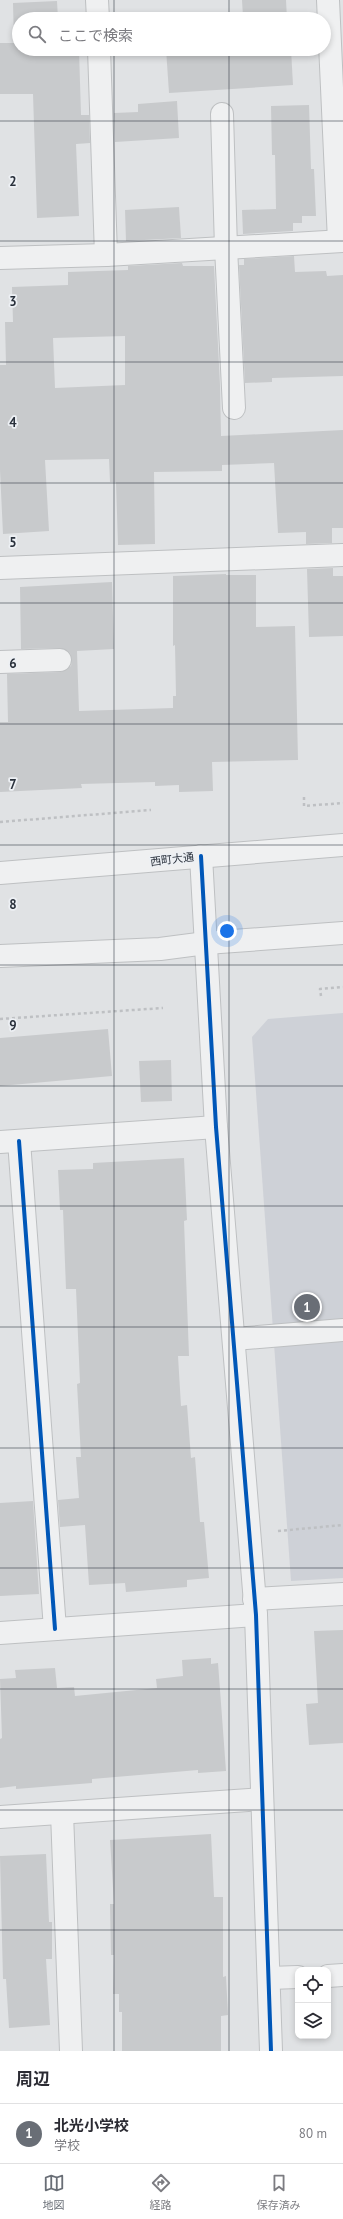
<!DOCTYPE html>
<html lang="ja">
<head>
<meta charset="utf-8">
<style>
  :root { --surface:#fff; --page:#f7f7f7; --text:#2b2b33; --muted:#7c7c81; --line:#e1e1e2; --accent:#696e76 }
  body { margin:0; font-family:"PT Sans","Noto Sans JP",sans-serif; background:var(--page); color:var(--text) }
  .controls { position:absolute; right:12px; bottom:12px; display:grid; overflow:hidden; border-radius:8px; box-shadow:0 2px 6px #0003 }
  .controls button { width:36px; height:36px; display:grid; place-items:center; padding:0; border:0; border-bottom:1px solid var(--line); background:var(--surface); color:var(--text); font:20px sans-serif }
  .you { position:absolute; left:227px; top:931px; width:14px; height:14px; margin:-10px; border:3px solid #fff; border-radius:50%; background:#1a73e8; box-shadow:0 0 0 6px #1a73e833 }
  .badge { display:grid; place-items:center; width:26px; height:26px; border-radius:50%; background:var(--accent); color:#fff; font-size:13px; font-weight:700 }
  .pin { position:absolute; translate:-50% -50%; border:2px solid #fff; box-shadow:0 1px 4px #0006 }
  .list { margin:0; padding:0; list-style:none }
  h2 { display:flex; justify-content:space-between; align-items:center; height:52px; margin:0; padding:0 16px; font-size:17px }
  h2 small { font-size:13px; font-weight:400; color:var(--muted) }
  .list li { display:grid; grid-template-columns:26px 1fr auto; gap:12px; align-items:center; box-sizing:border-box; height:60px; padding:0 16px; border-top:1px solid var(--line) }
  .list b { display:block; font-size:15px; white-space:nowrap }
  .list p { margin:0; font-size:13px; white-space:nowrap; color:var(--muted) }
  .list em { font-size:13px; font-style:normal; color:var(--muted) }
  .icon { flex:none; width:22px; height:22px; fill:none; stroke:currentColor; stroke-width:2; stroke-linecap:round; stroke-linejoin:round }
  .map { position:relative; flex:none; width:343px; height:2051px; overflow:hidden }
  .search { position:absolute; background:var(--surface); box-shadow:0 2px 6px #0003; left:12px; right:12px; top:12px; height:44px; display:flex; align-items:center; gap:10px; box-sizing:border-box; padding:0 14px; border-radius:22px; color:var(--muted); font-size:15px }
  .sheet { height:112px; background:var(--surface) }
  nav { display:flex; justify-content:space-around; align-items:center; box-sizing:border-box; height:56px; border-top:1px solid var(--line); background:var(--surface); font-size:11px; color:var(--muted) }
  nav a { display:grid; justify-items:center; gap:2px }
  nav .on { color:var(--accent) }
  .map>svg:first-child { display:block }
</style>
</head>
<body>
<div class="map">
<svg width="343" height="2051" viewBox="0 0 343 2051">
  <rect width="100%" height="100%" fill="#e0e2e4"/>
  <!-- built -->
  <path fill="#ced1d7" d="M343,1013V1578L291,1581L252,1037L268,1019Z"/>
  <!-- building -->
  <g fill="#c8cacc" fill-rule="evenodd">
    <path d="M242,0H286L287,19H186L243,17Z"/>
    <path d="M57,1L58,19H19V49L79,50L81,115H89L90,143L76,144L79,216L37,218L33,94H0V43H14L13,3Z"/>
    <path d="M166,49H291L293,85L169,93Z"/>
    <path d="M177,101L179,138L115,142L114,113L138,112V104Z"/>
    <path d="M309,105L311,169H314L316,216H302V223H293V231L243,234L242,210L276,209L275,155H272L271,106Z"/>
    <path d="M179,207L181,238L126,241L125,210Z"/>
    <path d="M294,256L295,272L326,271L327,276L343,275V376L272,378V382L245,383L239,265H244V259Z"/>
    <path d="M182,263L183,266H214L220,385L221,436L343,430V528H332V543L306,544V532L278,533L274,463L222,465V471L154,472L155,544L118,545L116,482H110L109,459L45,460L49,531L3,534L0,470V365H6L5,322H13L12,287L68,285V272L128,270V266ZM125,336V385L55,388L53,338Z"/>
    <path d="M333,568V576H343V636L309,637L307,569Z"/>
    <path d="M226,574V575H256V627L295,626L298,760L212,762L213,791L179,792V785L155,786V782L81,784L82,788L0,792V722H8L7,674L61,672L71,666L72,660L70,653L60,648L21,649L20,587L112,582L114,649L77,651L79,711L173,708V696H176L175,645L173,646V576Z"/>
    <path d="M108,1029L112,1076L0,1086V1038Z"/>
    <path d="M171,1060L172,1101L141,1102L139,1061Z"/>
    <path d="M184,1158L187,1220L184,1221L189,1356H178L181,1406L187,1405L191,1458L195,1457L200,1522H204L209,1578L187,1580V1587L126,1592L125,1583L89,1585L85,1525L60,1527L58,1500L79,1498L76,1457H81L77,1384L80,1383L76,1289H66L63,1210H60L58,1170L93,1169V1163Z"/>
    <path d="M33,1501L39,1594L0,1596V1503Z"/>
    <path d="M343,1630V1743L309,1745L306,1704L318,1703L314,1631Z"/>
    <path d="M211,1658V1664L218,1663L226,1771L198,1773V1770L92,1779V1783L16,1789V1786L0,1788V1739L2,1738L0,1679L16,1678L15,1670L55,1668L57,1688L74,1687L75,1696L157,1688L156,1679L183,1676L182,1660Z"/>
    <path d="M211,1834L214,1897H223V1977L226,1976L228,2015L221,2016V2051H122V2012H119V1994H113L114,1955H111L110,1904H114L110,1840Z"/>
    <path d="M46,1854L49,1922H52V1959H46L50,2025L9,2028L6,1979H3L0,1856Z"/>
  </g>
  <g fill="none" stroke-linecap="round" stroke-linejoin="round">
    <!-- minor casing -->
    <g stroke="#bec0c2" stroke-width="24">
      <g id="minor">
        <path d="M97,0L98,19"/>
        <path d="M328,0L339,241"/>
        <path d="M99,49L106,255"/>
        <path d="M222,114L226,248L234,408"/>
        <path d="M0,258L106,255L343,241"/>
        <path d="M0,568L343,555"/>
        <path d="M0,662L60,660"/>
        <path d="M201,856L216,1127L256,1615L271,2051"/>
        <path d="M0,873L343,845"/>
        <path d="M0,956L160,949L206,943L343,933"/>
        <path d="M19,1141L55,1629"/>
        <path d="M0,1142L216,1127"/>
        <path d="M234,1339L343,1330"/>
        <path d="M254,1599L343,1594"/>
        <path d="M0,1633L256,1615"/>
        <path d="M62,1813L71,2051"/>
        <path d="M0,1817L262,1799"/>
        <path d="M328,1976L343,1975"/>
        <path d="M269,1978L298,1977"/>
      </g>
    </g>
    <!-- path -->
    <g stroke="#bec0c3" stroke-width="2.5" stroke-dasharray="3 3" stroke-linecap="butt">
      <path d="M304,797V806L343,803"/>
      <path d="M0,822L151,810"/>
      <path d="M321,996L320,989L343,987"/>
      <path d="M0,1019L163,1008"/>
      <path d="M278,1531L343,1525"/>
    </g>
    <!-- minor -->
    <use href="#minor" stroke="#eff0f1" stroke-width="22"/>
    <!-- cycleway casing -->
    <g stroke="#edf0f4" stroke-width="6">
      <g id="cycleway">
        <path d="M201,856L216,1127L256,1615L271,2051"/>
        <path d="M19,1141L55,1629"/>
      </g>
    </g>
    <!-- cycleway -->
    <use href="#cycleway" stroke="#0057b8" stroke-width="4"/>
  </g>
  <!-- grid -->
  <path fill="none" stroke="#29303b" stroke-width="1" stroke-opacity="0.55" d="M114,0V19M229,0V19M114,49V2051M229,49V2051M0,121H343M0,241H343M0,362H343M0,483H343M0,603H343M0,724H343M0,845H343M0,965H343M0,1086H343M0,1206H343M0,1327H343M0,1448H343M0,1568H343M0,1689H343M0,1810H343M0,1930H343"/>
  <g text-anchor="middle" dominant-baseline="central" stroke-width="3.5" stroke-linejoin="round" paint-order="stroke">
    <!-- street labels -->
    <g font-size="11" fill="#29303b" stroke="#edf0f4">
      <text transform="translate(172 859) rotate(-7)">西町大通</text>
    </g>
  </g>
  <g font-size="13" text-anchor="middle" font-weight="bold" fill="#29303b" stroke="#edf0f4" stroke-width="3.5" stroke-linejoin="round" paint-order="stroke">
    <text x="13" y="186">2</text>
    <text x="13" y="306">3</text>
    <text x="13" y="427">4</text>
    <text x="13" y="547">5</text>
    <text x="13" y="668">6</text>
    <text x="13" y="789">7</text>
    <text x="13" y="909">8</text>
    <text x="13" y="1030">9</text>
  </g>
</svg>
<div class="controls">
<button><svg class="icon" aria-label="locate" viewBox="0 0 24 24"><circle cx="12" cy="12" r="6"/><path d="M12 2v4M12 18v4M2 12h4M18 12h4"/></svg></button>
<button><svg class="icon" aria-label="layers" viewBox="0 0 24 24"><path d="M12 4l9 5-9 5-9-5zM3 14l9 5 9-5"/></svg></button>
</div>
<div class="you"></div>
<div class="pin badge" style="left:307px;top:1307px">1</div>
<div class="search"><svg class="icon" aria-label="search" viewBox="0 0 24 24"><circle cx="10" cy="10" r="6"/><path d="M15 15l6 6"/></svg>ここで検索</div>
</div>
<section class="sheet">
<h2>周辺<small></small></h2>
<ul class="list">
<li><span class="badge">1</span><div><b>北光小学校</b><p>学校</p></div><em>80 m</em></li>
</ul>
</section>
<nav>
<a class="on"><svg class="icon" aria-label="map" viewBox="0 0 24 24"><path d="M3 6l6-2 6 2 6-2v14l-6 2-6-2-6 2zM9 4v14M15 6v14"/></svg>地図</a>
<a><svg class="icon" aria-label="directions" viewBox="0 0 24 24"><path d="M12 3l9 9-9 9-9-9zM9 14v-3h6M13 9l2 2-2 2"/></svg>経路</a>
<a><svg class="icon" aria-label="saved" viewBox="0 0 24 24"><path d="M7 4h10v16l-5-4-5 4z"/></svg>保存済み</a>
</nav>
</body>
</html>
